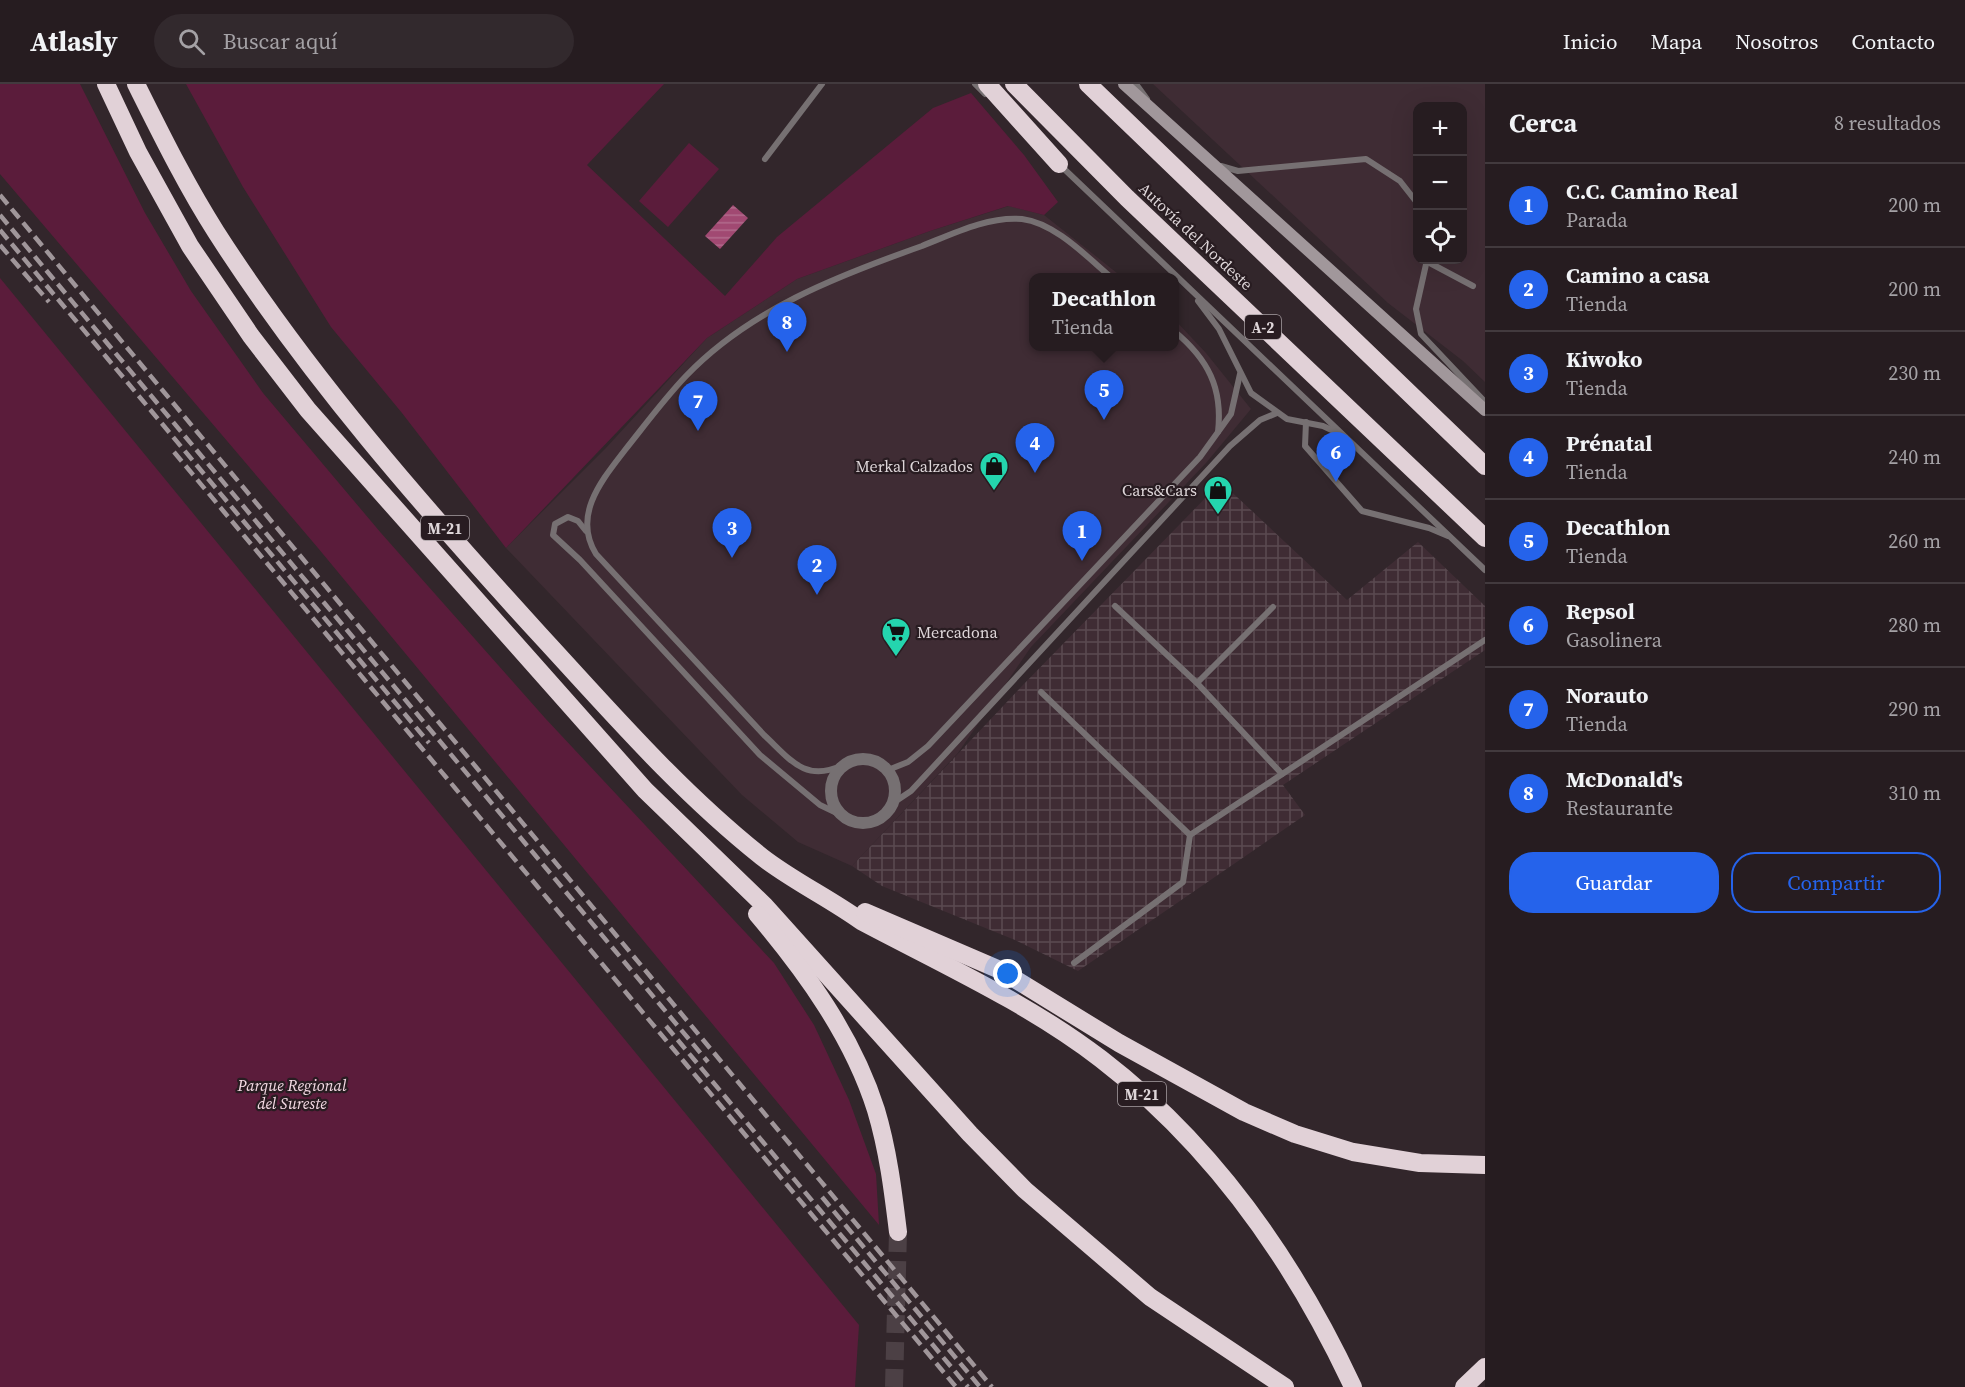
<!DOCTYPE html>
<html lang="es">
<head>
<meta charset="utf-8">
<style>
  :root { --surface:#261c20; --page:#32292d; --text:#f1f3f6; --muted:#a4a1a5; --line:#423a3e; --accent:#2563eb }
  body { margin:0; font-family:"Source Serif 4",serif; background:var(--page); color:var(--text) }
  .controls { position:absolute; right:18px; top:18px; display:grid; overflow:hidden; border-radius:12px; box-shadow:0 6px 24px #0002 }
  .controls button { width:54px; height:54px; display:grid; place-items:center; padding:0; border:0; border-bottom:2px solid var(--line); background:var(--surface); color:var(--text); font:30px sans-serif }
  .you { position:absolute; left:1008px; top:890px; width:21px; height:21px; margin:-15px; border:4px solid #fff; border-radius:50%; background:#1a73e8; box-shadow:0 0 0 9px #1a73e833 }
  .badge { display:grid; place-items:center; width:39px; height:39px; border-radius:50%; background:var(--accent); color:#fff; font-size:20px; font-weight:700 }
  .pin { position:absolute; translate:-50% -50px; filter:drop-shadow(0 2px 3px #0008) }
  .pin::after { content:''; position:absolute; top:32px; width:21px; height:18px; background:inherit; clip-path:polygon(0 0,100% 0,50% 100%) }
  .popup { position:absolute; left:1029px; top:189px; width:150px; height:78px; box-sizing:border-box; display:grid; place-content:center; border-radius:12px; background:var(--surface); filter:drop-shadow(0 2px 4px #0005); font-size:20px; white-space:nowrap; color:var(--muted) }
  .popup b { font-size:22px; color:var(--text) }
  .popup::after { content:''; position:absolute; left:50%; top:100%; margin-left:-12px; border:12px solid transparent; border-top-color:var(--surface) }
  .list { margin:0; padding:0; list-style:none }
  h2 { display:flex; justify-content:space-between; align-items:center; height:78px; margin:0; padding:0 24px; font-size:26px }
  h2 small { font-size:20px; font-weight:400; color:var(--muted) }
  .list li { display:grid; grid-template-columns:39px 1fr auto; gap:18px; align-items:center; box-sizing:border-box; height:84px; padding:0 24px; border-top:2px solid var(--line) }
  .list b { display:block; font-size:22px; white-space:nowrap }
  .list p { margin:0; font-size:20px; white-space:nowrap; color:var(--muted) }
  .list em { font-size:20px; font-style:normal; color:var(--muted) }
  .actions { display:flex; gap:12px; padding:18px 24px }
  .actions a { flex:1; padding:14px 0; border:2px solid var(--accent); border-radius:24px; text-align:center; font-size:21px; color:var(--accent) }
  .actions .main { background:var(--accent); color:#fff }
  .icon { flex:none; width:33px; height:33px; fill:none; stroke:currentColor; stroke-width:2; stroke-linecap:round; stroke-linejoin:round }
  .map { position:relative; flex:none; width:1485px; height:1303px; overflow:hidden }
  header { display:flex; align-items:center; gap:36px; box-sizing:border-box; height:84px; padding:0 30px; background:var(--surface); border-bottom:2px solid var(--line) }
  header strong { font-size:28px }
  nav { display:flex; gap:33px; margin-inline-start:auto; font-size:21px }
  .search { width:420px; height:54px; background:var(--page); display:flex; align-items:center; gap:15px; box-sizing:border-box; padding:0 21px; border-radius:33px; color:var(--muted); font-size:22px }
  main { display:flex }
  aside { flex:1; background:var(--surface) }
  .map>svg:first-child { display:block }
</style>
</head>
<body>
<header>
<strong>Atlasly</strong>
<div class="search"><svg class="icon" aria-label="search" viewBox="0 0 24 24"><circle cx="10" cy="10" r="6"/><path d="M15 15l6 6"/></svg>Buscar aquí</div>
<nav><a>Inicio</a><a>Mapa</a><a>Nosotros</a><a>Contacto</a></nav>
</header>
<main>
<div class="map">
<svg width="1485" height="1303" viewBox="0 0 1485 1303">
  <defs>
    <pattern id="industrial-grid" width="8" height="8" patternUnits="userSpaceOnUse" patternTransform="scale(1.5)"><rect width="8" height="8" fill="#3f2c34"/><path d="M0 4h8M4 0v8" fill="none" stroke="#5a4a51"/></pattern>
    <pattern id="water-rules" width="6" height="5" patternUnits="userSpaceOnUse" patternTransform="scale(1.5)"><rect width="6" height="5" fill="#a14972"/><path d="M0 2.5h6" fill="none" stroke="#b26b8c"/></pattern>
  </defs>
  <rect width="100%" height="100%" fill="#32262b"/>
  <!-- built -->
  <g fill="#3f2c34" fill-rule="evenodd">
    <path d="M1153,0H1485V298L1463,277L1388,219ZM1418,22H1462V176H1418Z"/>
    <path d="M1009,122L1044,131L1122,193L1034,194V262H1174L1175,236L1206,269L1251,325L1206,379L1031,563L958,669L852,782L798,758L742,711L506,464L605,365L707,254L797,195L930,147Z"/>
  </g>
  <!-- industrial -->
  <path fill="url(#industrial-grid)" d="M1221,398L1347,516L1418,458L1485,522V566L1283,701L1305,731L1078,887L1015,856L882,802L852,782L1021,603Z"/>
  <!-- green -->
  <g fill="#5b1c3b">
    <path d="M0,0H80L145,129L191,207L263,309L381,449L545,634L774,879L814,941L849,1016L876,1090L879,1141L318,464L0,90Z"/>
    <path d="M186,0H664L587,81L725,212L777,153L933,24L971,9L1024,71L1058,118L1044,131L1008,122L930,147L797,195L707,254L506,464L402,329L331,243L243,103Z"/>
    <path d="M689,59L719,85L668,143L639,117Z"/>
    <path d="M0,194L859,1241L855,1303H0Z"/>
  </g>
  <!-- water -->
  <path fill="url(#water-rules)" d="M733,121L748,134L720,165L705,152Z"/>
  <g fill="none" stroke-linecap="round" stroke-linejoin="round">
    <!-- motorway-tunnel -->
    <path stroke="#4c4045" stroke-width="18" stroke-dasharray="18 9" stroke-linecap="butt" d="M894,1303L898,1148"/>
    <!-- service -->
    <g stroke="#767072" stroke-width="6">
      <path d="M975,0L985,10"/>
      <path d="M1136,0L1147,15"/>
      <path d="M765,75L822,0"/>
      <path d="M1060,81L1485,486"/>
      <path d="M1221,82L1238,87L1366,75L1400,97L1418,120"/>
      <path d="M1427,176L1416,225L1421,250L1485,318"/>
      <path d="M1426,177L1473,202"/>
      <path d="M1198,217L1219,245L1251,309L1287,335L1323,342L1342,351"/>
      <path d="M1174,247C1208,275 1223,304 1218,348"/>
      <path d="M1306,338L1305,362L1362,427L1429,444L1448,452"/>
      <path d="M586,447L578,437L568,433L555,440L553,451L580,476L760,671L820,721L843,732"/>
      <path d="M1115,522L1197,599L1282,690"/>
      <path d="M1197,599L1273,523"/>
      <path d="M1041,608L1190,751L1485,556"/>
      <path d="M841,682C804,698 790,675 764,651L596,470C572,431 602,396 625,366C645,341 664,315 686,292C749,226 837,192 922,162C952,150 988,132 1022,135C1055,139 1087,173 1112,194"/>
      <path d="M888,686L908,678L928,662L1200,373L1231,330L1240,290"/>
      <path d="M893,719L911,707L1230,362L1260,336L1277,329"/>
      <path d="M1074,879L1183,798L1190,751"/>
    </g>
    <!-- minor -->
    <circle stroke="#767072" stroke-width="12" cx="863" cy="707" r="32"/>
    <!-- secondary -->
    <path stroke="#a1979b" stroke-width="12" d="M1124,0L1485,326"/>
    <!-- motorway -->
    <g stroke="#e1d1d7" stroke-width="18">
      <path d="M106,0L138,68L190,162L251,252L308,326L645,706L765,822L970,1050L1025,1106L1150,1213L1285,1303"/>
      <path d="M136,0C161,50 186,101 216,148C309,293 424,424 540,551C611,628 679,707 762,773C793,797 829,814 861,837C942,880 1028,919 1101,975C1213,1061 1294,1177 1353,1303"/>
      <path d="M987,0L1059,80"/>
      <path d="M1014,0L1127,114L1485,454"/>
      <path d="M1088,0L1485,382"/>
      <path d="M865,828L1000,886L1119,959L1244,1028L1295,1050L1353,1068L1420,1079L1485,1081"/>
      <path d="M757,830C806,888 853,953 876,1026C888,1066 893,1107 898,1148"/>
      <path d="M1464,1303L1485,1283"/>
    </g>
    <!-- rail -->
    <g stroke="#a0969a" stroke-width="4.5" stroke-dasharray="12 6" stroke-linecap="butt">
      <path d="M0,111L992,1303"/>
      <path d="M0,131L708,978"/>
      <path d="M0,146L429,659"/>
      <path d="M0,161L49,218"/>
      <path d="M174,368L956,1303"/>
      <path d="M666,942L968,1303"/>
      <path d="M822,1113L980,1303"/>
    </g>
  </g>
  <!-- icons -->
  <defs>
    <g id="shop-pin" transform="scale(1.5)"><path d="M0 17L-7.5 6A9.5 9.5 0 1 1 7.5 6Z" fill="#24d5ae" stroke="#281c21"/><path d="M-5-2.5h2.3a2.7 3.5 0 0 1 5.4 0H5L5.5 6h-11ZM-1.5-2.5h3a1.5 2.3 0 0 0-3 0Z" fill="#111"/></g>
    <g id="supermarket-pin" transform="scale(1.5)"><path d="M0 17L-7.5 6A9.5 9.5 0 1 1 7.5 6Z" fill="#24d5ae" stroke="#281c21"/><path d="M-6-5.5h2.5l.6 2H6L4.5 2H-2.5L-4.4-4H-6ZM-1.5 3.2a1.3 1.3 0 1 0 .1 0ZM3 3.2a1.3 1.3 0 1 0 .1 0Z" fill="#111"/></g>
  </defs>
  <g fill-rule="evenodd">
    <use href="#shop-pin" x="994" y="382"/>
    <use href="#shop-pin" x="1218" y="406"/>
    <use href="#supermarket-pin" x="896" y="548"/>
  </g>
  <g text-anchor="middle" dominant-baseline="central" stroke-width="4.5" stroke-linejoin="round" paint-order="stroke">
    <!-- shield labels -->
    <g fill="#281c21" stroke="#a79ea2" stroke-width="1.5">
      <rect x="1245" y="231" width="36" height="24" rx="4.5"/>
      <rect x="421" y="432" width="48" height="24" rx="4.5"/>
      <rect x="1118" y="998" width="48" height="24" rx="4.5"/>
    </g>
    <g font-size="15" font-weight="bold" fill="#ded6d9">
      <text x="1263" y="243">A-2</text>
      <text x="445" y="444">M-21</text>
      <text x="1142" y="1010">M-21</text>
    </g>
    <!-- street labels -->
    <g font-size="16" fill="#ded6d9" stroke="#281c21">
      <text transform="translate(1196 152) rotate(43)">Autovía del Nordeste</text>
    </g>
    <!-- poi labels -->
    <g font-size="16" fill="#ded6d9" stroke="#281c21" text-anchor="end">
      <text x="973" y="382">Merkal Calzados</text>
      <text x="1197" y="406">Cars&amp;Cars</text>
      <text x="917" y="548" text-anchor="start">Mercadona</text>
    </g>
    <!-- park labels -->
    <g font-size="16" font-style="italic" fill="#f4dae4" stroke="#281c21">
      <text x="292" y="1001">Parque Regional<tspan x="292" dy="18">del Sureste</tspan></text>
    </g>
  </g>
</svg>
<div class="controls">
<button>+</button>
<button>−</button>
<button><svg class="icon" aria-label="locate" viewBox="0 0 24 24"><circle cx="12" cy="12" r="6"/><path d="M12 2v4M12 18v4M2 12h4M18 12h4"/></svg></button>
</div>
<div class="you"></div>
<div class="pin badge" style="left:1082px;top:477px">1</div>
<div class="pin badge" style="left:817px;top:511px">2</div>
<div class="pin badge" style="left:732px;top:474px">3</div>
<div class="pin badge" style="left:1035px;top:389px">4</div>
<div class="pin badge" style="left:1104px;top:336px">5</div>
<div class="popup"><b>Decathlon</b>Tienda</div>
<div class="pin badge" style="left:1336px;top:398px">6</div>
<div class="pin badge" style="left:698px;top:347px">7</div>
<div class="pin badge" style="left:787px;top:268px">8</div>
</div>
<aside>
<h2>Cerca<small>8 resultados</small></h2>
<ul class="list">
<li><span class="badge">1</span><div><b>C.C. Camino Real</b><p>Parada</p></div><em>200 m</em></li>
<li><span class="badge">2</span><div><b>Camino a casa</b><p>Tienda</p></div><em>200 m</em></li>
<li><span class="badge">3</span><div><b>Kiwoko</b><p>Tienda</p></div><em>230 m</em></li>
<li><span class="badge">4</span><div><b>Prénatal</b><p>Tienda</p></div><em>240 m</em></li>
<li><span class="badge">5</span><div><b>Decathlon</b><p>Tienda</p></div><em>260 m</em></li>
<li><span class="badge">6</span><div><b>Repsol</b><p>Gasolinera</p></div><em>280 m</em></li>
<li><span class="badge">7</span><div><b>Norauto</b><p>Tienda</p></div><em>290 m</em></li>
<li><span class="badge">8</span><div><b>McDonald's</b><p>Restaurante</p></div><em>310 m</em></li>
</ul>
<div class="actions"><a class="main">Guardar</a><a>Compartir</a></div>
</aside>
</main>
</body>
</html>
